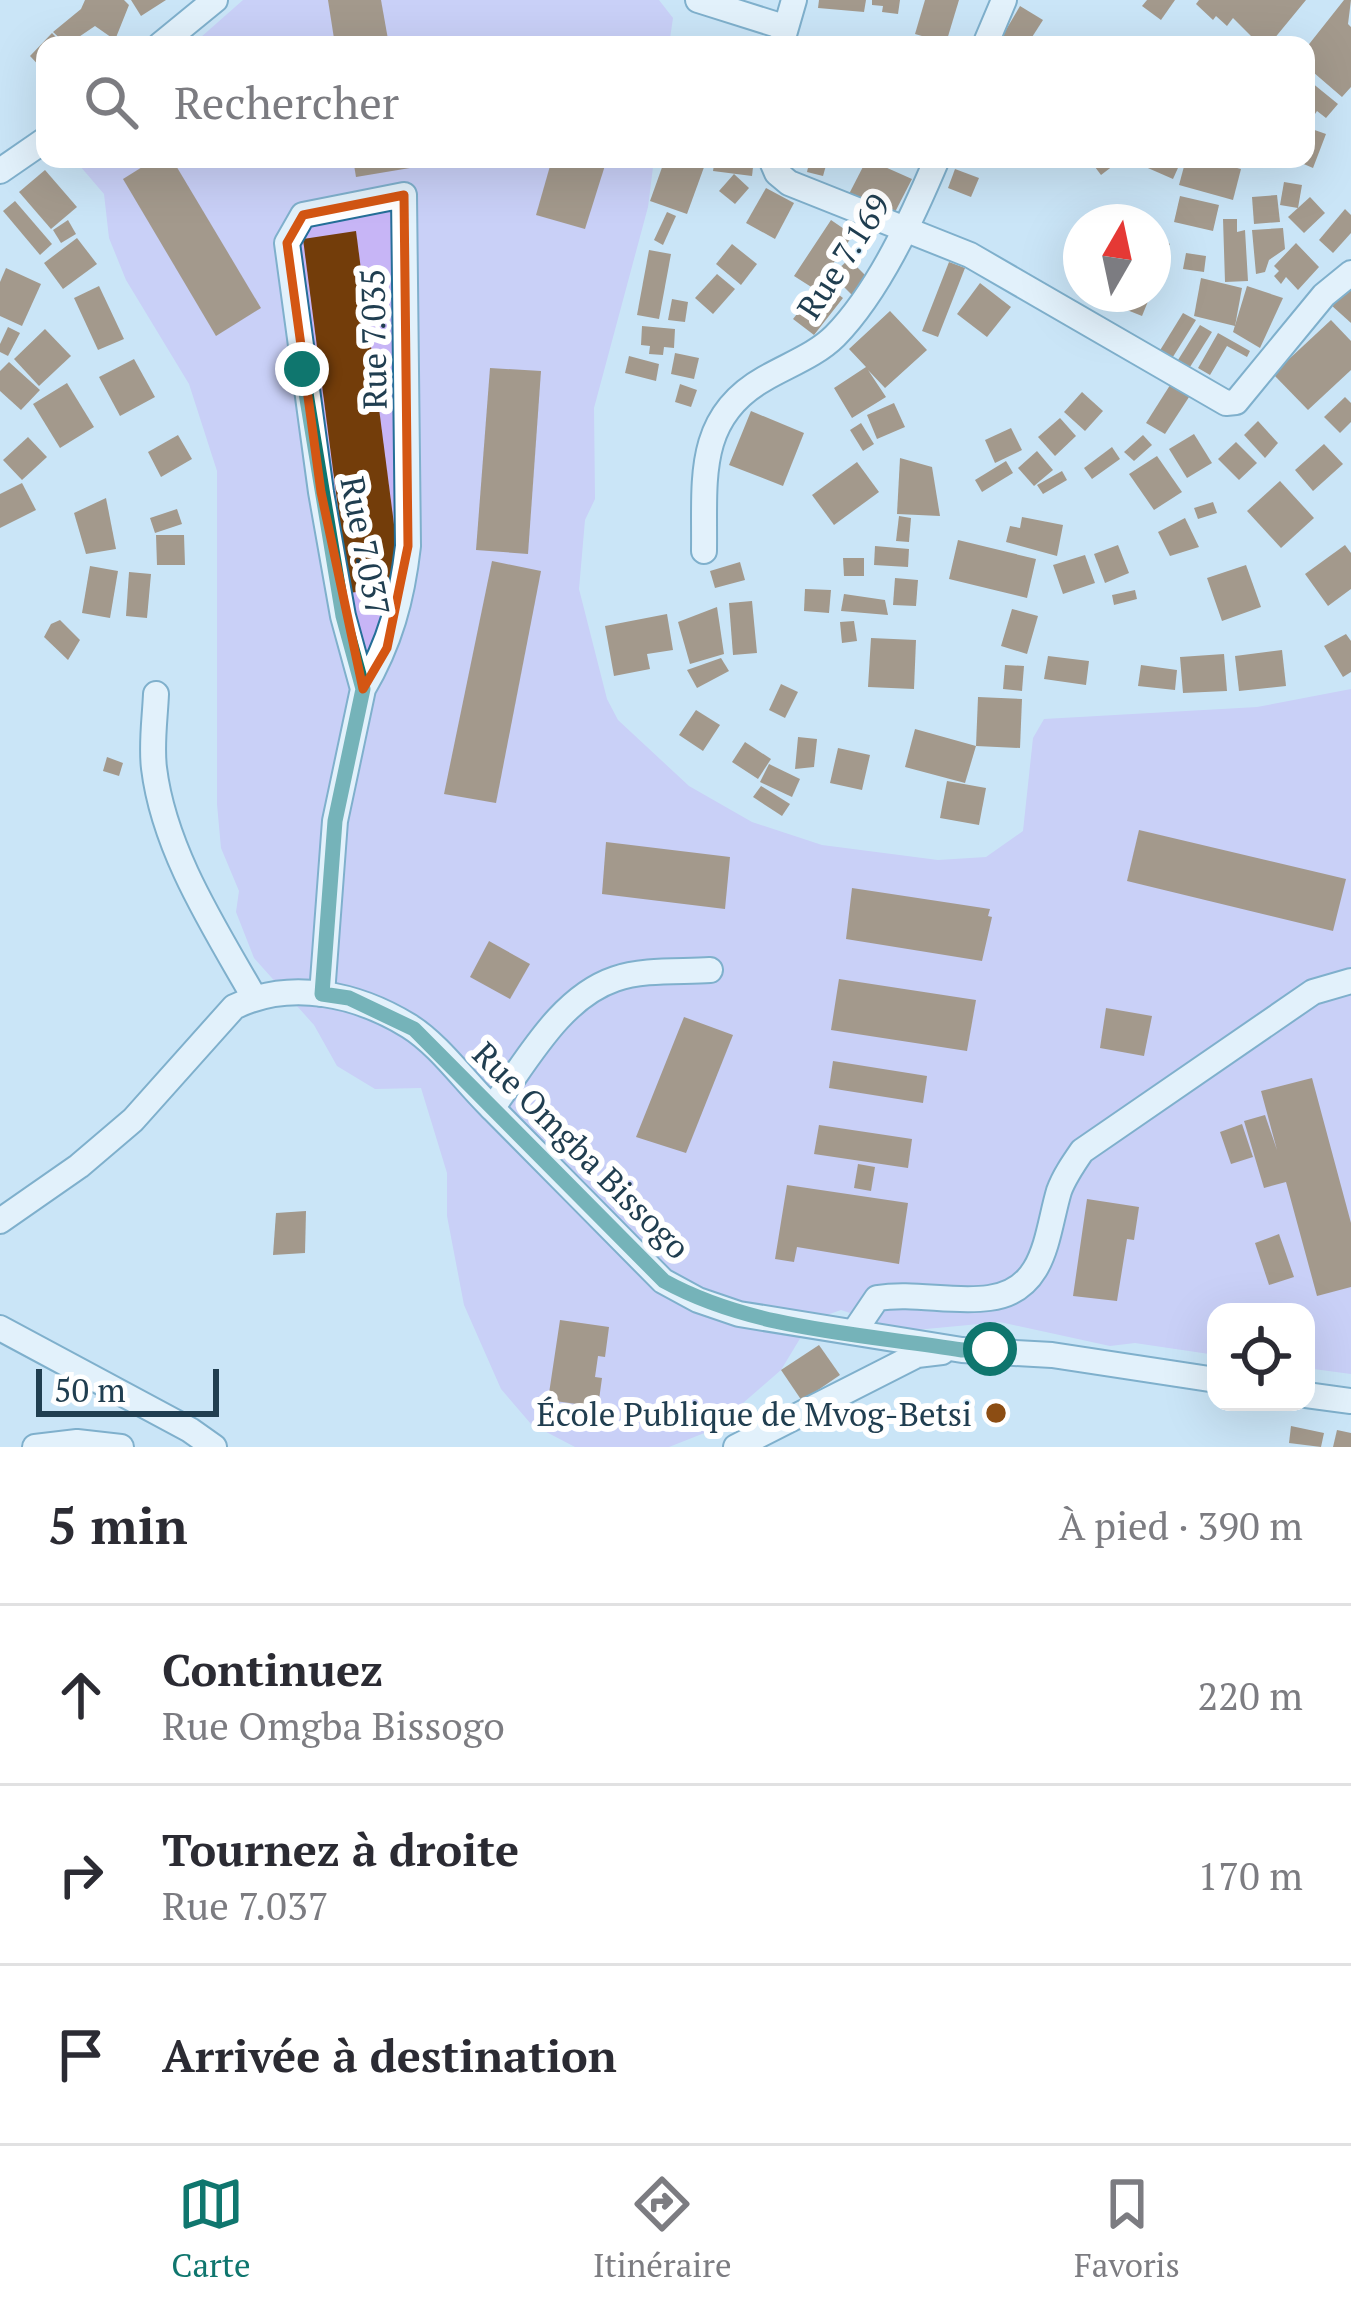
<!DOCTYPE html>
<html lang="fr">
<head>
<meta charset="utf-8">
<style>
  :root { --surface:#fff; --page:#f2f2f3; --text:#2b2b33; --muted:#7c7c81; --line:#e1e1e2; --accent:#0f766e }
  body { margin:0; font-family:"PT Serif",serif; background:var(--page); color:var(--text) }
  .controls { position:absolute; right:36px; bottom:36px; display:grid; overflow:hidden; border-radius:24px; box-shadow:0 12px 48px #0002 }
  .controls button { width:108px; height:108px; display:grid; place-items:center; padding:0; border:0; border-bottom:3px solid var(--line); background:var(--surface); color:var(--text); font:60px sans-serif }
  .compass { position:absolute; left:1063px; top:204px; width:108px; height:108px; border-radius:50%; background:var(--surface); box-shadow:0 12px 48px #0002; rotate:9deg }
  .scale { position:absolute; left:36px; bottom:30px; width:183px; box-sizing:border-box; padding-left:12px; border:6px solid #203e50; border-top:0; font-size:33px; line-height:42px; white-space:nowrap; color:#203e50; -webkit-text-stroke:9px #fff; paint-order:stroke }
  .stop { position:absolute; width:36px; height:36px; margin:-27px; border:9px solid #0f766e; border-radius:50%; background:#fff }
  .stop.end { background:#0f766e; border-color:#fff; box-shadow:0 3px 12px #0008 }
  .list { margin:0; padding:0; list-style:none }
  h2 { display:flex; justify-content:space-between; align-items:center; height:156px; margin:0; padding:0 48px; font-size:51px }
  h2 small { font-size:39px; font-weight:400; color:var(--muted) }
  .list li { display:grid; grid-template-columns:78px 1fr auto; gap:36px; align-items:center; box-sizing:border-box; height:180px; padding:0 48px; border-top:3px solid var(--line) }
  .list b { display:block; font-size:45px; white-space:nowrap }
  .list p { margin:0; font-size:39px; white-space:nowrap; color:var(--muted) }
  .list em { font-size:39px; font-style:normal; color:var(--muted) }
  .icon { flex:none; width:66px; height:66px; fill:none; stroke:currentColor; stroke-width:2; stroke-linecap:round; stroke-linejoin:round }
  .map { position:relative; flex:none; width:1351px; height:1447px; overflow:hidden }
  .search { position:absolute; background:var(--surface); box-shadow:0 12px 48px #0002; left:36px; right:36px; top:36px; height:132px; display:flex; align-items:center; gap:30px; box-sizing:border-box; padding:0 42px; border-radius:24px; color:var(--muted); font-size:45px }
  .sheet { height:696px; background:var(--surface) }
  nav { display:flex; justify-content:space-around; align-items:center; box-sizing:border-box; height:168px; border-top:3px solid var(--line); background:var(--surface); font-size:33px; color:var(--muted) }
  nav a { display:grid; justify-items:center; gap:6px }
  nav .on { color:var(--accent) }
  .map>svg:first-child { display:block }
</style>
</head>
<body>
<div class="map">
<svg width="1351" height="1447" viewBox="0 0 1351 1447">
  <rect width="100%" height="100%" fill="#cae5f7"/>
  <!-- green -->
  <g fill="#c7b5f6">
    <path d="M243,0H659L673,18L669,45H192Z"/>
    <path d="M74,159H654L648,207L594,408L595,499L585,520L579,589L607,699L618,720L689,786L752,822L822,845L938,860L986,857L1023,831L1033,738L1044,719L1257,707L1351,689V1374L1306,1368V1312H1216V1355L1135,1343L1110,1346L1000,1322L905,1331L841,1310L821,1317L804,1332L781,1370L712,1430L669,1447H575L531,1424L501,1389L464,1305L447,1216V1173L421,1088L375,1089L337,1066L314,1025L254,958L236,912L239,891L221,848L217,804V471L189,384L126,280L109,238L104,194Z"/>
  </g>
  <!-- building -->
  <g fill="#733d0a">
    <path d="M85,0H124L129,5L115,40L95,26L67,45L53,32L81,9Z"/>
    <path d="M131,0H166L141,16Z"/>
    <path d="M328,0H381L389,45H335Z"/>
    <path d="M819,0H866L864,12L818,8Z"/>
    <path d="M872,0H900L898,14L882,12L883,6L872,5Z"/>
    <path d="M925,0H959L946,43L915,34Z"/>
    <path d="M1147,0H1175L1161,20L1142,6Z"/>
    <path d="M1199,0H1306L1269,45H1260L1233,18L1227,26L1216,16L1213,20L1196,4Z"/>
    <path d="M1344,0H1351L1348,24L1351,27V87L1342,97L1306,66V48Z"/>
    <path d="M1020,6L1043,20L1027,45H997Z"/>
    <path d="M52,33L64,45H45V72L30,56Z"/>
    <path d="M1306,78L1338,104L1326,118L1317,111L1311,120L1306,117Z"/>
    <path d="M1306,127L1326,134L1313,168L1292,159H1306Z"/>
    <path d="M155,159H172L261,308L216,336L123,179Z"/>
    <path d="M353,159H408L410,168L356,177Z"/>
    <path d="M552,159H607L585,229L536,215Z"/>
    <path d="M665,159H707L687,214L650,201Z"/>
    <path d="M715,159H754L752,176L713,171Z"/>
    <path d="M810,159L827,162L823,176L807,172Z"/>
    <path d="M867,159L912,179L893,216L849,194Z"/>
    <path d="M1089,159H1122L1101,175Z"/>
    <path d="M1143,159H1182L1173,179L1141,165Z"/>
    <path d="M1186,159H1203L1241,169L1233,200L1179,185Z"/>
    <path d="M955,169L979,178L971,197L948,188Z"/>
    <path d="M45,170L77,207L51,229L19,192Z"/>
    <path d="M734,174L749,188L735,204L719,191Z"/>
    <path d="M1284,182L1302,185L1298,208L1280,205Z"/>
    <path d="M766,188L794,203L775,239L746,223Z"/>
    <path d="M1277,195L1280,222L1254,224L1252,197Z"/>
    <path d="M1180,196L1219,205L1213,231L1174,222Z"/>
    <path d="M1310,197L1325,213L1304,233L1288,217Z"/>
    <path d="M15,201L52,244L40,255L3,211Z"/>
    <path d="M1345,209L1351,215V233L1333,253L1319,240Z"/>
    <path d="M667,212L676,216L663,245L654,240Z"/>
    <path d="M1223,219H1237V232L1245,230L1248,281L1225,282Z"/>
    <path d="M68,220L76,234L61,243L53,230Z"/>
    <path d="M831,220L853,235L821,281L843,298L814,335L793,319L816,290L794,276Z"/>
    <path d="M1283,228L1285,249L1269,260L1265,272L1256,274L1252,230Z"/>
    <path d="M356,231L402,586L349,593L303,239Z"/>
    <path d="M1155,235L1170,244L1160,261L1164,263L1153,290Z"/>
    <path d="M77,238L97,264L63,289L44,263Z"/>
    <path d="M1296,243L1319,267L1298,290L1286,277L1281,284L1274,276L1279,271L1274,266Z"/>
    <path d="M732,244L757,264L741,285L716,264Z"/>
    <path d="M649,250L671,254L659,319L637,315Z"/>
    <path d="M1186,253L1206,256L1204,272L1183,269Z"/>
    <path d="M849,259L870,280L853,296L832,275Z"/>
    <path d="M949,262L965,268L938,337L922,331Z"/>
    <path d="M6,268L41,284L22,326L0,316V282Z"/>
    <path d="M717,274L735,289L713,314L695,298Z"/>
    <path d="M1201,278L1242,288L1235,326L1194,316Z"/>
    <path d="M980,283L1011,307L987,337L957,314Z"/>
    <path d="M1351,283V323L1331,305Z"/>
    <path d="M99,286L124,339L98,350L74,298Z"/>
    <path d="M1247,286L1283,298L1260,348L1233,332Z"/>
    <path d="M1123,294H1151L1142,316L1117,306Z"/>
    <path d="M672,299L688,302L685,322L668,320Z"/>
    <path d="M890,311L927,350L885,388L868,370L886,397L852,418L834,388L866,367L849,349Z"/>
    <path d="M1183,313L1196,320L1171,360L1159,352Z"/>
    <path d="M1331,320L1351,341V370L1308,410L1273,374Z"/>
    <path d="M1200,325L1212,332L1190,367L1178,360Z"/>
    <path d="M642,326L675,329L674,348L664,347L663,355L649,354L650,346L641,345Z"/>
    <path d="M8,327L20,333L8,356L0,352V344Z"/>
    <path d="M45,329L71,356L39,386L14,359Z"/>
    <path d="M1218,333L1250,351L1247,357L1227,346L1210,375L1198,368Z"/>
    <path d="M675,353L699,358L694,379L671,374Z"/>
    <path d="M629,356L659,364L656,381L625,373Z"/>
    <path d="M134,359L155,397L120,416L99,377Z"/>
    <path d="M9,362L40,390L21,410L0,391V371Z"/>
    <path d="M490,368L541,371L528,554L476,550Z"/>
    <path d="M1172,382L1191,394L1165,434L1146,423Z"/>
    <path d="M67,383L94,427L60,448L33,404Z"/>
    <path d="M680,384L697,390L691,407L675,402Z"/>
    <path d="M1082,392L1103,411L1085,431L1064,412Z"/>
    <path d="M1345,397L1351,403V422L1340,433L1324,417Z"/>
    <path d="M894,403L905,427L877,439L867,415Z"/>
    <path d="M751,411L804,433L783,486L729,465Z"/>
    <path d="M1060,418L1076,436L1055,456L1038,437Z"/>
    <path d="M1258,421L1278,443L1265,458L1244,435Z"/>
    <path d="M861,423L874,444L863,451L850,430Z"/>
    <path d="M1011,428L1022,450L995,463L985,440Z"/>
    <path d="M1194,434L1212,463L1187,478L1169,449Z"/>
    <path d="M178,435L192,459L161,477L148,452Z"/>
    <path d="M1143,435L1152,445L1134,461L1124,452Z"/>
    <path d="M28,437L47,457L22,480L3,460Z"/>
    <path d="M1236,442L1257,463L1239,480L1218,459Z"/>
    <path d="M1324,444L1343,464L1313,491L1295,470Z"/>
    <path d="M1112,447L1120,459L1092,479L1084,468Z"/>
    <path d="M1037,451L1053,470L1034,486L1018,468Z"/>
    <path d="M1157,456L1182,492L1154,510L1129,474Z"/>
    <path d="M900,458L932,467L940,516L897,514Z"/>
    <path d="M1006,461L1013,473L982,492L975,480Z"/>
    <path d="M857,462L879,492L834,525L812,495Z"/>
    <path d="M1062,471L1067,480L1043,494L1037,485Z"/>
    <path d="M1280,481L1314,518L1281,548L1247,511Z"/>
    <path d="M22,483L36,510L0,528V494Z"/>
    <path d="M106,498L116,549L86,554L74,513Z"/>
    <path d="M1213,502L1217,513L1198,519L1194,508Z"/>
    <path d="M177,509L182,524L155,533L150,518Z"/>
    <path d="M899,516L911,518L909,542L896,541Z"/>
    <path d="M1022,517L1063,525L1057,556L1006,542L1010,526L1020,528Z"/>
    <path d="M1185,518L1199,547L1170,556L1158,532Z"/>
    <path d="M156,535H184L185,565H157Z"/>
    <path d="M958,540L1036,559L1027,598L949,579Z"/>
    <path d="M1118,545L1129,573L1105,583L1094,554Z"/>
    <path d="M1345,545L1351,553V589L1328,606L1305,574Z"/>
    <path d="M875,546L909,549L908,567L874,565Z"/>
    <path d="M1085,555L1095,583L1063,594L1053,565Z"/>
    <path d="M843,558H864V576H844Z"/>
    <path d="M492,561L541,571L496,803L444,794Z"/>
    <path d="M740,562L745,580L715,588L710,571Z"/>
    <path d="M1246,565L1261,607L1222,621L1207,578Z"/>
    <path d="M90,566L118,571L110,618L82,613Z"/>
    <path d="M129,572L151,574L147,618L126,616Z"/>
    <path d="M895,578L918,580L916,606L893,605Z"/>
    <path d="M805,589L831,590L829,613L804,611Z"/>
    <path d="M1135,590L1137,599L1114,605L1112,595Z"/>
    <path d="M844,594L885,600L888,615L841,611Z"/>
    <path d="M752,601L757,653L733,655L729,603Z"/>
    <path d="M717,607L724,654L690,664L678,622Z"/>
    <path d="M1012,609L1038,616L1027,654L1001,646Z"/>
    <path d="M667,614L673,650L647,654L650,669L614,676L605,626Z"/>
    <path d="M60,620L80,640L68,660L44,637L51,624Z"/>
    <path d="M854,621L857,641L842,643L840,622Z"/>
    <path d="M1346,634L1351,641V672L1343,677L1324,646Z"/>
    <path d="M871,638L916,640L914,689L868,687Z"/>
    <path d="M1282,650L1286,686L1239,691L1235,656Z"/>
    <path d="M1224,654L1227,691L1183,693L1180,657Z"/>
    <path d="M1048,656L1089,661L1086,685L1044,679Z"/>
    <path d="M721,658L729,671L697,688L687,670Z"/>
    <path d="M1005,665L1024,666L1022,691L1003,689Z"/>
    <path d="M1141,665L1177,670L1175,690L1138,686Z"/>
    <path d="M781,684L798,692L785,718L769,710Z"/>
    <path d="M978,697L1022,699L1020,748L976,746Z"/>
    <path d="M696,710L720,725L703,751L679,735Z"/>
    <path d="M915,729L976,746L965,783L905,767Z"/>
    <path d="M798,737L817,739L814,767L795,769Z"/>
    <path d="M745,742L771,759L758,779L732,762Z"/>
    <path d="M838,748L870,755L862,790L830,783Z"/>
    <path d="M107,757L123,763L119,776L103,771Z"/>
    <path d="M769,764L800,779L792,797L760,782Z"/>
    <path d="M947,781L986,788L979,825L940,818Z"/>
    <path d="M761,786L790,804L782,816L753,797Z"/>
    <path d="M1139,830L1346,879L1333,931L1127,881Z"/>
    <path d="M606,842L730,857L725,909L602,894Z"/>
    <path d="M852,888L990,909L988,916L992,917L982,961L846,939Z"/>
    <path d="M489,941L530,964L510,999L470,977Z"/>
    <path d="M839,979L976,1000L967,1051L831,1030Z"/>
    <path d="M1106,1008L1152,1016L1144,1056L1100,1048Z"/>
    <path d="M684,1017L733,1035L686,1153L636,1137Z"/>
    <path d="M833,1061L927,1076L923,1103L829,1088Z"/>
    <path d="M1312,1078L1351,1223V1287L1317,1296L1286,1182L1264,1188L1244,1121L1265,1115L1277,1150L1261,1091Z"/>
    <path d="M1242,1124L1253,1157L1231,1164L1220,1132Z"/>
    <path d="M819,1125L912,1139L908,1168L814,1154Z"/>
    <path d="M858,1164L875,1167L871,1191L854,1188Z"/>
    <path d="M787,1185L908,1203L899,1264L797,1247L794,1262L775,1259Z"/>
    <path d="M1087,1199L1139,1207L1134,1240L1127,1239L1117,1301L1073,1296Z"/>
    <path d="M306,1211L305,1253L273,1255L276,1213Z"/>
    <path d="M1279,1234L1294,1277L1269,1285L1255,1243Z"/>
    <path d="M560,1320L609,1327L605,1357L598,1356L595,1377L602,1378L598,1407L548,1400Z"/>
    <path d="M819,1345L840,1375L802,1401L781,1370Z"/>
    <path d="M1291,1426L1324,1433L1321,1447L1289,1443Z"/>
    <path d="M1337,1430L1351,1433V1447H1333Z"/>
  </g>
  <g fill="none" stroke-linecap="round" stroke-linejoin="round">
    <!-- minor casing -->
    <g stroke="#256f98" stroke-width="28">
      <g id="minor">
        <path d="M698,0L784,27"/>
        <path d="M160,45L215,0"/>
        <path d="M781,45L794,0"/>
        <path d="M985,45L1004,0"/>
        <path d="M771,159L777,173L789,183L970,255L1226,403L1236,402L1324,295L1351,273"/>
        <path d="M0,171L45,140"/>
        <path d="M704,551C705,481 695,418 764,379C788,365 816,355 835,336C879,291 913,216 937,159"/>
        <path d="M156,694C155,718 151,744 154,768C164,850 214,927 254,997"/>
        <path d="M322,994L335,821L363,689L343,616L321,492L287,243L303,215L404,195L408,546C402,599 390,643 363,689"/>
        <path d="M492,1108C526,1063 559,998 615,979C643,969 681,972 710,970"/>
        <path d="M0,1221L79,1166L133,1120L234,1007C290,979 357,994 409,1026C438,1044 463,1079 488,1104C546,1163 605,1222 663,1281L698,1300L739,1314L962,1350L1052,1355L1216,1380"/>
        <path d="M0,1328L190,1430L214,1447"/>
        <path d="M854,1332L877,1298C914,1292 952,1303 989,1298C1046,1291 1046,1235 1059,1191C1064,1177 1073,1164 1082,1151L1313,992L1351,981"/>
        <path d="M1306,1395L1351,1401"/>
        <path d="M35,1447L77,1442L121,1447"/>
        <path d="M736,1447L917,1355L942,1352"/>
      </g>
    </g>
    <!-- minor -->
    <use href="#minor" stroke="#fff" stroke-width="24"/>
  </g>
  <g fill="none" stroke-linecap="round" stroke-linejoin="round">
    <!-- route -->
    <path stroke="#0f766e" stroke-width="15" d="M302,369L343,616L363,689L335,821L322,994L349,998L414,1029L664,1281C753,1330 863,1334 962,1350L990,1349"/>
  </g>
  <!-- marked area -->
  <path d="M0 0H1351V1447H0ZM404,195L408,546L387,648L363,689L321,492L287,243L303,215Z" fill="#cae5f7" fill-opacity=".55" fill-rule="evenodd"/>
  <path fill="none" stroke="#d45613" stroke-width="9" stroke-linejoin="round" d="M404,195L408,546L387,648L363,689L321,492L287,243L303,215Z"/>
  <!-- markers -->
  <circle fill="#8c4d13" stroke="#fff" stroke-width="4.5" cx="996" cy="1413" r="12"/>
  <g text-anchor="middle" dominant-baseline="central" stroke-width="12" stroke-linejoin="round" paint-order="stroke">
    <!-- street labels -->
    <g font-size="33" fill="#203e50" stroke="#fff">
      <text transform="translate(843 256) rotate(-57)">Rue 7.169</text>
      <text transform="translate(373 339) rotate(-91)">Rue 7.035</text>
      <text transform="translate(366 546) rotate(79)">Rue 7.037</text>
      <text transform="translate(582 1150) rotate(45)">Rue Omgba Bissogo</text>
    </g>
    <!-- poi labels -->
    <g font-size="33" fill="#203e50" stroke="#fff" text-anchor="end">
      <text x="972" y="1413">École Publique de Mvog-Betsi</text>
    </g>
  </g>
</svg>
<div class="controls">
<button><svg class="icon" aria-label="locate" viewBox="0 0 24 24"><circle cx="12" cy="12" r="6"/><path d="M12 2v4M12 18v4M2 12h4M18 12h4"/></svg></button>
</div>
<svg class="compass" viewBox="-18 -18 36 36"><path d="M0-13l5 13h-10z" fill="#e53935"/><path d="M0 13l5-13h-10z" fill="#7c7c81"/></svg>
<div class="scale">50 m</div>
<div class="stop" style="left:990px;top:1349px"></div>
<div class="stop end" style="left:302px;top:369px"></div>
<div class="search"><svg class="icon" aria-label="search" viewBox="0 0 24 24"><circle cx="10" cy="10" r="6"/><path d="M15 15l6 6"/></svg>Rechercher</div>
</div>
<section class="sheet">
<h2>5 min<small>À pied · 390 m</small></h2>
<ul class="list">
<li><svg class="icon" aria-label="ahead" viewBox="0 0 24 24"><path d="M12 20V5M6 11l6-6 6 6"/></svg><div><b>Continuez</b><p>Rue Omgba Bissogo</p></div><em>220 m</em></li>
<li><svg class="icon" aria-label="right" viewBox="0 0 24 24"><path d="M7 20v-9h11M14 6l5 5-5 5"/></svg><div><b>Tournez à droite</b><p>Rue 7.037</p></div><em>170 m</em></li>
<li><svg class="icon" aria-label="arrive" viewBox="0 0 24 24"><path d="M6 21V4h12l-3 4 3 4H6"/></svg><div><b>Arrivée à destination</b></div></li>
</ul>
</section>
<nav>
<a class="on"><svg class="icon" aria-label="map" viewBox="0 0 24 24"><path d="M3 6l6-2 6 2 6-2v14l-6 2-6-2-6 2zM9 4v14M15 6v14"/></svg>Carte</a>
<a><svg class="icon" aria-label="directions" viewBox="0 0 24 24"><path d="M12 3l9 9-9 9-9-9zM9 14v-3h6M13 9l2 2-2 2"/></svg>Itinéraire</a>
<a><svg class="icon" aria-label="saved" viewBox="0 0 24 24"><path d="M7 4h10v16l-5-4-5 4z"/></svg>Favoris</a>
</nav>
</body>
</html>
